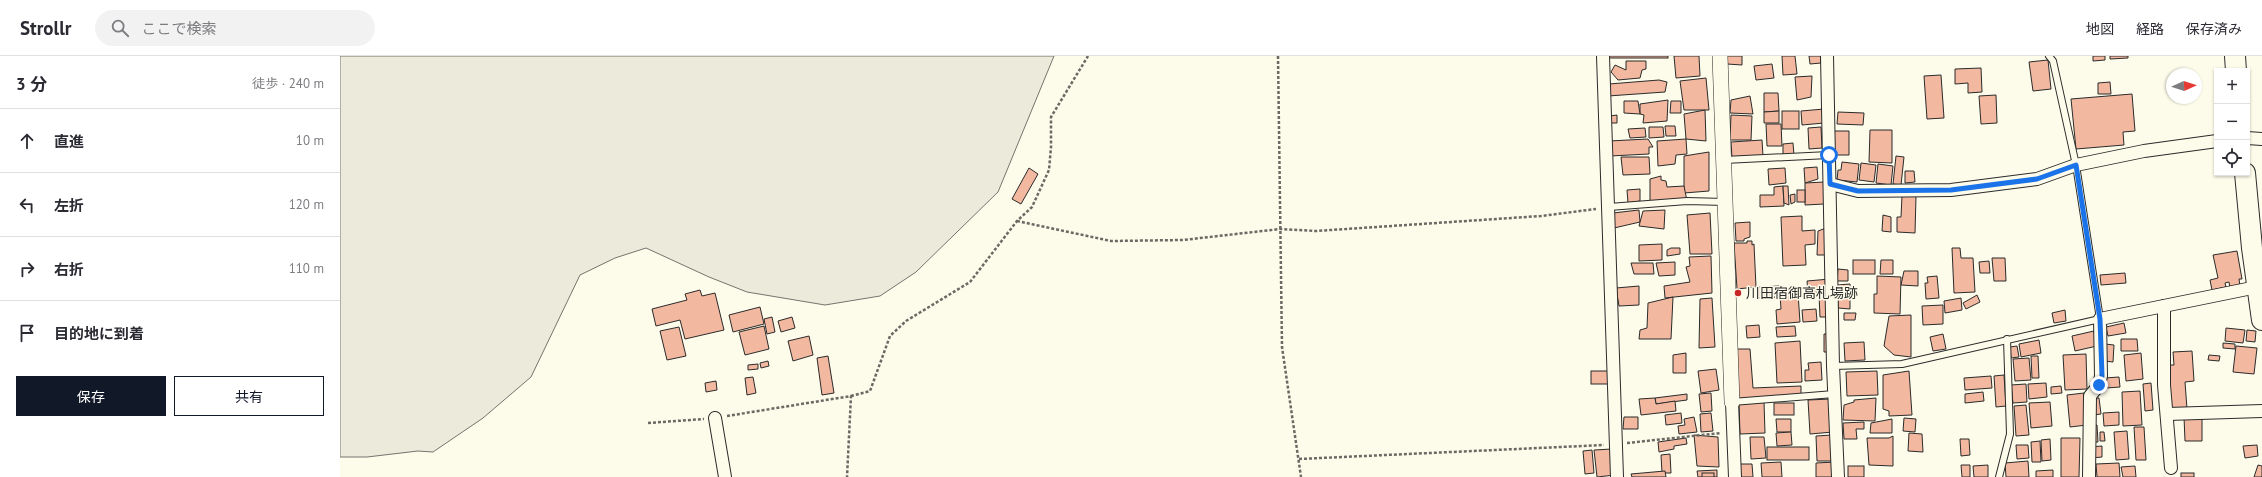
<!DOCTYPE html>
<html lang="ja">
<head>
<meta charset="utf-8">
<style>
  :root { --surface:#fff; --page:#f2f2f3; --text:#2b2b33; --muted:#7c7c81; --line:#e1e1e2; --accent:#111827 }
  body { margin:0; font-family:"PT Sans","Noto Sans JP",sans-serif; background:var(--page); color:var(--text) }
  .controls { position:absolute; right:12px; top:12px; display:grid; overflow:hidden; border-radius:0px; box-shadow:0 1px 3px #0004 }
  .controls button { width:36px; height:36px; display:grid; place-items:center; padding:0; border:0; border-bottom:1px solid var(--line); background:var(--surface); color:var(--text); font:20px sans-serif }
  .compass { position:absolute; left:1826px; top:12px; width:36px; height:36px; border-radius:50%; background:var(--surface); box-shadow:0 1px 3px #0004; rotate:87deg }
  .stop { position:absolute; width:12px; height:12px; margin:-9px; border:3px solid #1a73e8; border-radius:50%; background:#fff }
  .stop.end { background:#1a73e8; border-color:#fff; box-shadow:0 1px 4px #0008 }
  .list { margin:0; padding:0; list-style:none }
  h2 { display:flex; justify-content:space-between; align-items:center; height:52px; margin:0; padding:0 16px; font-size:17px }
  h2 small { font-size:13px; font-weight:400; color:var(--muted) }
  .list li { display:grid; grid-template-columns:26px 1fr auto; gap:12px; align-items:center; box-sizing:border-box; height:64px; padding:0 16px; border-top:1px solid var(--line) }
  .list b { display:block; font-size:15px; white-space:nowrap }
  .list em { font-size:13px; font-style:normal; color:var(--muted) }
  .actions { display:flex; gap:8px; padding:12px 16px }
  .actions a { flex:1; padding:9px 0; border:1px solid var(--accent); border-radius:0px; text-align:center; font-size:14px; color:var(--accent) }
  .actions .main { background:var(--accent); color:#fff }
  .icon { flex:none; width:22px; height:22px; fill:none; stroke:currentColor; stroke-width:2; stroke-linecap:round; stroke-linejoin:round }
  .map { position:relative; flex:none; width:1922px; height:421px; overflow:hidden }
  header { display:flex; align-items:center; gap:24px; box-sizing:border-box; height:56px; padding:0 20px; background:var(--surface); border-bottom:1px solid var(--line) }
  header strong { font-size:19px }
  nav { display:flex; gap:22px; margin-inline-start:auto; font-size:14px }
  .search { width:280px; height:36px; background:var(--page); display:flex; align-items:center; gap:10px; box-sizing:border-box; padding:0 14px; border-radius:22px; color:var(--muted); font-size:15px }
  main { display:flex }
  aside { flex:1; background:var(--surface) }
  .map>svg:first-child { display:block }
</style>
</head>
<body>
<header>
<strong>Strollr</strong>
<div class="search"><svg class="icon" aria-label="search" viewBox="0 0 24 24"><circle cx="10" cy="10" r="6"/><path d="M15 15l6 6"/></svg>ここで検索</div>
<nav><a>地図</a><a>経路</a><a>保存済み</a></nav>
</header>
<main>
<aside>
<h2>3 分<small>徒歩 · 240 m</small></h2>
<ul class="list">
<li><svg class="icon" aria-label="ahead" viewBox="0 0 24 24"><path d="M12 20V5M6 11l6-6 6 6"/></svg><div><b>直進</b></div><em>10 m</em></li>
<li><svg class="icon" aria-label="left" viewBox="0 0 24 24"><path d="M17 20v-9H6M10 6l-5 5 5 5"/></svg><div><b>左折</b></div><em>120 m</em></li>
<li><svg class="icon" aria-label="right" viewBox="0 0 24 24"><path d="M7 20v-9h11M14 6l5 5-5 5"/></svg><div><b>右折</b></div><em>110 m</em></li>
<li><svg class="icon" aria-label="arrive" viewBox="0 0 24 24"><path d="M6 21V4h12l-3 4 3 4H6"/></svg><div><b>目的地に到着</b></div></li>
</ul>
<div class="actions"><a class="main">保存</a><a>共有</a></div>
</aside>
<div class="map">
<svg width="1922" height="421" viewBox="0 0 1922 421">
  <rect width="100%" height="100%" fill="#fdfbea"/>
  <!-- green -->
  <path fill="#ecebdb" stroke="#74746e" d="M0,0H714L658,136L576,216L540,240L485,249L407,236L369,221L306,192L275,202L240,219L191,321L143,362L93,396L78,395L27,401H0Z"/>
  <!-- building -->
  <g fill="#f2b8a0" stroke="#2b2b2b">
    <rect x="1267" y="0" width="61" height="2"/>
    <path d="M1334,0H1359L1360,20L1336,22Z"/>
    <path d="M1387,0H1402V9L1387,8Z"/>
    <path d="M1442,0H1455L1457,18L1443,19Z"/>
    <path d="M1469,0H1481V7L1470,8Z"/>
    <path d="M1753,0H1765V4L1753,5Z"/>
    <path d="M1770,0H1788V2L1770,3Z"/>
    <path d="M1708,4L1711,33L1693,35L1689,6Z"/>
    <path d="M1286,5H1306V13L1302,14L1300,22L1278,24L1271,16L1275,9L1286,14Z"/>
    <path d="M1432,8L1434,22L1416,24L1414,10Z"/>
    <path d="M1641,12L1642,36L1628,37V27L1615,28V13Z"/>
    <path d="M1601,19L1604,62L1587,63L1584,20Z"/>
    <path d="M1472,20L1471,41L1457,44L1455,21Z"/>
    <path d="M1366,22L1369,54H1344L1340,25Z"/>
    <path d="M1319,24L1327,26L1325,36L1268,40L1269,28Z"/>
    <path d="M1770,26L1771,38H1758V27Z"/>
    <path d="M1424,37H1438L1439,55L1424,56Z"/>
    <path d="M1792,38L1795,75L1783,76L1784,89L1736,93L1731,43Z"/>
    <path d="M1656,39L1657,67L1641,68L1639,40Z"/>
    <path d="M1410,40L1413,58L1390,57L1391,44Z"/>
    <path d="M1328,44L1327,65L1303,67L1304,59L1300,58V48Z"/>
    <path d="M1284,45H1298L1300,58L1284,57Z"/>
    <path d="M1331,45H1341V57H1330Z"/>
    <path d="M1484,53V67L1462,69L1461,55Z"/>
    <path d="M1365,54L1366,85L1346,83L1344,58Z"/>
    <path d="M1439,55V67H1424V56Z"/>
    <rect x="1442" y="55" width="17" height="18"/>
    <path d="M1498,56L1524,57L1523,69L1497,68Z"/>
    <path d="M1277,59V67H1270V60Z"/>
    <path d="M1391,59L1412,60L1411,84H1390Z"/>
    <path d="M1426,68H1441L1442,90H1427Z"/>
    <path d="M1325,70H1335L1336,80H1326Z"/>
    <path d="M1309,71H1323L1324,81L1309,82Z"/>
    <path d="M1481,71L1482,92L1469,93L1468,72Z"/>
    <path d="M1305,72L1306,81L1290,82L1288,73Z"/>
    <path d="M1530,74H1552V107L1529,106Z"/>
    <path d="M1492,75H1509V99H1493Z"/>
    <path d="M1308,83L1313,91H1309V98L1270,100L1269,85Z"/>
    <path d="M1346,83L1347,98L1336,99L1335,108L1318,110L1317,85Z"/>
    <path d="M1422,84L1423,100L1392,102L1391,86Z"/>
    <path d="M1453,87L1454,99H1443V88Z"/>
    <path d="M1369,96V135L1344,137V100Z"/>
    <path d="M1556,100L1564,101L1561,129L1553,128Z"/>
    <path d="M1281,101H1309L1310,118L1283,119Z"/>
    <path d="M1502,106L1519,108L1517,126L1497,124L1498,114H1501Z"/>
    <path d="M1521,107L1536,109L1534,126L1519,124Z"/>
    <path d="M1538,108L1553,110L1551,129L1536,127Z"/>
    <path d="M1477,111L1478,123L1465,127L1464,112Z"/>
    <path d="M689,112L698,118L681,148L672,143Z"/>
    <path d="M1445,112L1446,127L1429,129L1428,113Z"/>
    <path d="M1565,115H1574L1575,126L1565,127Z"/>
    <path d="M1321,120V124L1326,125L1327,131L1344,130L1347,145L1310,146V123Z"/>
    <path d="M1484,126V148L1465,149V127Z"/>
    <path d="M1443,130L1444,150L1420,151V139H1434V131Z"/>
    <path d="M1443,130H1448L1449,149L1444,147Z"/>
    <path d="M1300,133V145L1288,147L1287,134Z"/>
    <rect x="1457" y="134" width="8" height="12"/>
    <path d="M1455,138V146L1451,148L1450,139Z"/>
    <path d="M1562,140H1576L1575,177L1557,176V161H1561Z"/>
    <path d="M1299,154L1300,166L1274,172L1273,157Z"/>
    <path d="M1325,154L1324,173L1299,170L1303,155Z"/>
    <path d="M1370,157L1372,198H1350L1347,159Z"/>
    <path d="M1543,159L1551,161V176L1542,175Z"/>
    <path d="M1462,160V175L1475,174V188L1465,189L1466,209L1443,210L1441,161Z"/>
    <path d="M1410,166V181L1404,183V185H1396L1395,167Z"/>
    <path d="M1486,172V199H1477L1478,175Z"/>
    <path d="M1407,185H1412V189L1414,188L1416,231L1397,233L1394,187H1407Z"/>
    <path d="M1322,188V204L1299,205V189Z"/>
    <path d="M1331,192H1340V198L1327,200V194Z"/>
    <path d="M1612,192H1620L1621,202H1633L1635,236L1614,237Z"/>
    <path d="M1897,195L1902,223H1899L1900,230L1890,232L1889,226L1885,227L1886,231L1872,234L1870,224L1878,222L1873,199Z"/>
    <path d="M1371,200L1372,237L1325,242L1324,230L1350,226L1346,211L1350,210L1349,201Z"/>
    <path d="M1652,202H1665L1666,225H1654Z"/>
    <rect x="1513" y="204" width="22" height="14"/>
    <path d="M1541,204H1553V218H1540Z"/>
    <path d="M1649,205L1650,217H1640L1639,206Z"/>
    <path d="M1335,206V219L1319,220L1316,207Z"/>
    <path d="M1291,207H1313L1314,218H1294Z"/>
    <path d="M1498,213L1508,214V225H1497Z"/>
    <path d="M1564,215H1578V230L1561,229Z"/>
    <path d="M1785,217L1786,227L1761,229L1760,219Z"/>
    <path d="M1537,220L1561,221L1560,258L1534,257V238H1537Z"/>
    <path d="M1597,220L1599,242L1586,243L1585,227H1588L1587,221Z"/>
    <path d="M1490,223V235L1468,237L1467,225Z"/>
    <path d="M1510,228V253L1498,252L1497,229Z"/>
    <path d="M1299,230V249L1279,250L1276,232Z"/>
    <path d="M1439,230L1440,241L1418,242V231Z"/>
    <path d="M360,234L362,240L375,237L384,274L345,283L340,264L316,270L312,253L347,244L345,238Z"/>
    <path d="M1458,237L1460,266L1437,268L1436,254L1441,253L1440,239Z"/>
    <path d="M1479,238H1490V261H1480Z"/>
    <path d="M1637,239L1640,246L1626,253L1623,247Z"/>
    <path d="M1333,241L1331,283H1299L1300,274L1307,272L1308,247Z"/>
    <path d="M1372,242L1375,291L1359,292L1360,243Z"/>
    <path d="M1621,242L1622,254L1605,257L1604,245Z"/>
    <path d="M1603,249V268L1583,269L1582,250Z"/>
    <path d="M420,251L424,268L393,276L389,259Z"/>
    <path d="M1476,253L1477,265L1463,266L1462,254Z"/>
    <path d="M1725,254L1726,265L1714,267L1712,257Z"/>
    <path d="M1504,257H1516L1515,264H1504Z"/>
    <path d="M1571,259V301L1554,299L1544,290L1549,260Z"/>
    <path d="M432,261L435,276L427,278L424,263Z"/>
    <path d="M452,261L455,272L441,276L438,265Z"/>
    <path d="M1784,267L1786,277L1768,280L1766,271Z"/>
    <path d="M1419,269L1420,281L1407,282L1406,270Z"/>
    <path d="M424,270L429,293L405,299L399,276Z"/>
    <path d="M1455,270L1456,280L1437,281L1436,271Z"/>
    <path d="M339,271L346,300L327,304L320,275Z"/>
    <path d="M1886,272L1905,274L1903,287L1885,285Z"/>
    <path d="M1907,274L1916,275L1915,286L1906,285Z"/>
    <path d="M1754,275L1757,290L1735,295L1732,280Z"/>
    <path d="M1484,278H1491L1492,296H1484Z"/>
    <path d="M1603,278L1606,293L1593,295L1590,281Z"/>
    <path d="M469,280L473,299L453,305L448,285Z"/>
    <path d="M1781,283H1797L1798,295H1781Z"/>
    <path d="M1699,284L1701,297L1681,301L1679,288Z"/>
    <path d="M1460,285L1462,326L1437,327L1435,287Z"/>
    <path d="M1524,286L1525,304L1505,305L1504,287Z"/>
    <path d="M1883,287L1895,288V293L1883,292Z"/>
    <path d="M1765,288L1774,289L1773,306L1764,305Z"/>
    <path d="M1677,290L1679,301L1671,302L1670,291Z"/>
    <path d="M1896,290L1917,292L1914,318L1893,316Z"/>
    <path d="M1396,293H1410L1413,332L1461,330V339L1399,343Z"/>
    <path d="M1852,295L1854,325L1845,326L1847,353L1831,354L1828,309H1834L1833,296Z"/>
    <path d="M1346,297V317H1333V299Z"/>
    <path d="M1801,297L1803,323L1786,325L1784,299Z"/>
    <path d="M1746,298L1747,333L1725,334L1723,299Z"/>
    <path d="M1869,299L1880,300L1879,305L1868,304Z"/>
    <path d="M488,300L494,337L482,339L477,302Z"/>
    <path d="M1691,300H1698L1699,322H1692Z"/>
    <path d="M1689,302L1691,324L1675,325L1673,303Z"/>
    <path d="M428,305L429,310L421,312L420,307Z"/>
    <path d="M1481,306L1482,324L1465,325V314H1469L1468,307Z"/>
    <path d="M418,308V313L408,314V309Z"/>
    <path d="M1376,313L1379,334L1361,337L1358,315Z"/>
    <rect x="1251" y="315" width="19" height="13"/>
    <path d="M1537,315L1538,339L1507,340L1506,316Z"/>
    <path d="M1569,315L1572,359L1549,360V355L1543,353V319Z"/>
    <path d="M1664,319L1666,350L1656,351L1654,320Z"/>
    <path d="M1651,320L1652,332L1625,334L1624,322Z"/>
    <path d="M413,321L416,337L407,339L405,322Z"/>
    <path d="M1779,321L1780,331L1766,332L1765,322Z"/>
    <path d="M376,325L377,334L366,336L365,327Z"/>
    <path d="M1706,327L1707,341L1689,343L1688,328Z"/>
    <path d="M1811,327L1813,354L1805,355L1803,328Z"/>
    <path d="M1686,328L1687,346L1673,347L1671,329Z"/>
    <path d="M1721,330L1722,337L1711,338V331Z"/>
    <path d="M1800,335L1802,369L1783,370L1782,336Z"/>
    <path d="M1643,336L1644,345L1625,347V338Z"/>
    <path d="M1371,337L1372,355L1361,356L1359,338Z"/>
    <path d="M1744,337L1747,369L1730,371L1727,339Z"/>
    <path d="M1347,338V344L1316,348L1315,342Z"/>
    <path d="M1315,342L1316,348L1335,345L1336,355L1301,359L1299,343Z"/>
    <path d="M1536,342L1535,365L1503,364L1504,349L1514,346V344Z"/>
    <path d="M1752,342H1759L1761,358L1753,359Z"/>
    <path d="M1491,343L1493,376L1470,378L1468,344Z"/>
    <path d="M1424,346L1425,377L1400,378L1399,347Z"/>
    <path d="M1710,346L1712,370L1691,372L1689,347Z"/>
    <rect x="1434" y="347" width="20" height="12"/>
    <path d="M1686,349L1689,379L1676,380L1674,350Z"/>
    <path d="M1779,356V369L1764,370L1763,357Z"/>
    <path d="M1341,357L1342,367L1326,369L1325,359Z"/>
    <path d="M1371,357L1373,375L1361,376L1360,358Z"/>
    <path d="M1284,361H1298V373H1283Z"/>
    <path d="M1354,361L1357,376L1339,378L1338,370L1345,369L1344,363Z"/>
    <path d="M1844,361H1862V385H1845Z"/>
    <path d="M1564,362L1576,363L1575,376L1563,375Z"/>
    <path d="M1436,363H1451V376H1437Z"/>
    <path d="M1552,363V377H1530L1531,367Z"/>
    <path d="M1524,366V373H1516L1517,383H1504L1503,367Z"/>
    <path d="M1752,369H1757L1758,386H1752Z"/>
    <path d="M1794,371H1804L1806,404H1796Z"/>
    <path d="M1787,375L1789,403L1776,404L1774,376Z"/>
    <path d="M1451,376L1452,389L1437,390L1436,377Z"/>
    <path d="M1760,376H1764L1765,385H1760Z"/>
    <path d="M1569,377L1582,378L1583,396L1568,395Z"/>
    <path d="M1354,379L1378,381L1379,411L1357,410Z"/>
    <path d="M1492,379L1493,405H1477L1476,380Z"/>
    <path d="M1553,380V410L1529,409L1527,382H1549Z"/>
    <path d="M1410,381H1424L1426,402L1411,403Z"/>
    <path d="M1346,382L1347,388L1334,390V393L1319,396L1318,386Z"/>
    <path d="M1721,382H1740L1739,421H1721Z"/>
    <path d="M1620,383H1629L1630,399L1621,400Z"/>
    <path d="M1710,383L1711,404L1702,405L1701,384Z"/>
    <path d="M1700,385L1701,406H1692L1691,386Z"/>
    <path d="M1676,389H1688L1689,402L1677,403Z"/>
    <path d="M1917,389L1918,400L1905,402L1903,390Z"/>
    <path d="M1762,390V401L1751,402L1750,391Z"/>
    <rect x="1427" y="391" width="42" height="13"/>
    <path d="M1272,393L1275,419L1257,421L1254,394Z"/>
    <path d="M1252,394L1254,417L1245,418L1243,395Z"/>
    <path d="M1330,398L1331,417H1322L1321,399Z"/>
    <path d="M1688,405L1689,421H1666L1665,407Z"/>
    <path d="M1441,406L1442,421H1422L1421,407Z"/>
    <path d="M1495,406L1496,421H1476V407Z"/>
    <path d="M1779,407L1780,421H1757L1756,408Z"/>
    <path d="M1398,408H1412L1413,421H1399Z"/>
    <path d="M1621,409H1630V421H1622Z"/>
    <path d="M1648,409V421H1634L1633,410Z"/>
    <path d="M1918,409L1922,410V421H1914Z"/>
    <rect x="1508" y="410" width="16" height="11"/>
    <path d="M1795,410L1796,421H1783L1781,411Z"/>
    <path d="M1377,414V421H1358L1357,415Z"/>
    <path d="M1713,414V421H1696V415Z"/>
    <path d="M1325,415L1326,421H1292L1291,418Z"/>
    <rect x="1362" y="417" width="12" height="4"/>
    <rect x="1841" y="417" width="13" height="4"/>
  </g>
  <g fill="none" stroke-linecap="round" stroke-linejoin="round">
    <!-- service casing -->
    <g stroke="#2b2b2b" stroke-width="8">
      <g id="service">
        <path d="M1384,104L1489,99"/>
        <path d="M1269,151L1347,145L1385,146"/>
        <path d="M1493,310L1562,308L1760,263L1736,109L1713,5L1709,0"/>
        <path d="M1392,346L1494,338"/>
        <path d="M1659,421L1670,378L1667,283"/>
      </g>
    </g>
    <!-- minor casing -->
    <g stroke="#2b2b2b" stroke-width="14">
      <g id="minor">
        <path d="M1263,0L1277,421"/>
        <path d="M1487,0L1493,310L1498,421"/>
        <path d="M1907,82L1922,83"/>
        <path d="M1490,128L1518,135L1611,134L1697,123L1736,109L1804,95L1877,85"/>
        <path d="M1824,250V329L1831,412"/>
        <path d="M1392,346L1395,421"/>
        <path d="M1828,358L1922,355"/>
        <path d="M375,362L385,421"/>
        <path d="M1749,421L1750,340L1759,329L1761,320L1760,263L1917,231"/>
      </g>
    </g>
    <!-- tertiary casing -->
    <g stroke="#2b2b2b" stroke-width="16">
      <path id="tertiary" d="M1380,0L1392,346"/>
    </g>
    <!-- trunk casing -->
    <g stroke="#2b2b2b" stroke-width="22">
      <g id="trunk">
        <path d="M1895,0L1896,15"/>
        <path d="M1905,117L1912,192L1922,264"/>
      </g>
    </g>
    <!-- path -->
    <g stroke="#6a6964" stroke-width="2.5" stroke-dasharray="3 2" stroke-linecap="butt">
      <path d="M938,0L942,291L961,421"/>
      <path d="M677,165L771,185L843,184L940,173L976,175L1201,160L1256,153"/>
      <path d="M511,340L530,335L550,280L566,265L630,226L677,165L692,151L709,114L711,91V61L748,0"/>
      <path d="M387,360L511,340L507,421"/>
      <path d="M308,367L364,363"/>
      <path d="M1287,387L1381,377"/>
      <path d="M959,403L1264,389"/>
    </g>
    <!-- service -->
    <use href="#service" stroke="#fdfbea" stroke-width="6"/>
    <!-- minor -->
    <use href="#minor" stroke="#fdfbea" stroke-width="12"/>
    <!-- tertiary -->
    <use href="#tertiary" stroke="#fdfbea" stroke-width="15"/>
    <!-- trunk -->
    <use href="#trunk" stroke="#fdfbea" stroke-width="20"/>
  </g>
  <g fill="none" stroke-linecap="round" stroke-linejoin="round">
    <!-- route -->
    <path stroke="#1a73e8" stroke-width="5" d="M1489,99L1490,128L1518,135L1611,134L1697,123L1736,109L1760,263L1762,320L1759,329"/>
  </g>
  <!-- markers -->
  <circle fill="#c62828" stroke="#fdfbea" stroke-width="1.5" cx="1398" cy="237" r="4"/>
  <g text-anchor="middle" dominant-baseline="central" stroke-width="3" stroke-linejoin="round" paint-order="stroke">
    <!-- poi labels -->
    <g font-size="14" fill="#2b2b2b" stroke="#fdfbea" text-anchor="start">
      <text x="1406" y="237">川田宿御高札場跡</text>
    </g>
  </g>
</svg>
<div class="controls">
<button>+</button>
<button>−</button>
<button><svg class="icon" aria-label="locate" viewBox="0 0 24 24"><circle cx="12" cy="12" r="6"/><path d="M12 2v4M12 18v4M2 12h4M18 12h4"/></svg></button>
</div>
<svg class="compass" viewBox="-18 -18 36 36"><path d="M0-13l5 13h-10z" fill="#e53935"/><path d="M0 13l5-13h-10z" fill="#7c7c81"/></svg>
<div class="stop" style="left:1489px;top:99px"></div>
<div class="stop end" style="left:1759px;top:329px"></div>
</div>
</main>
</body>
</html>
